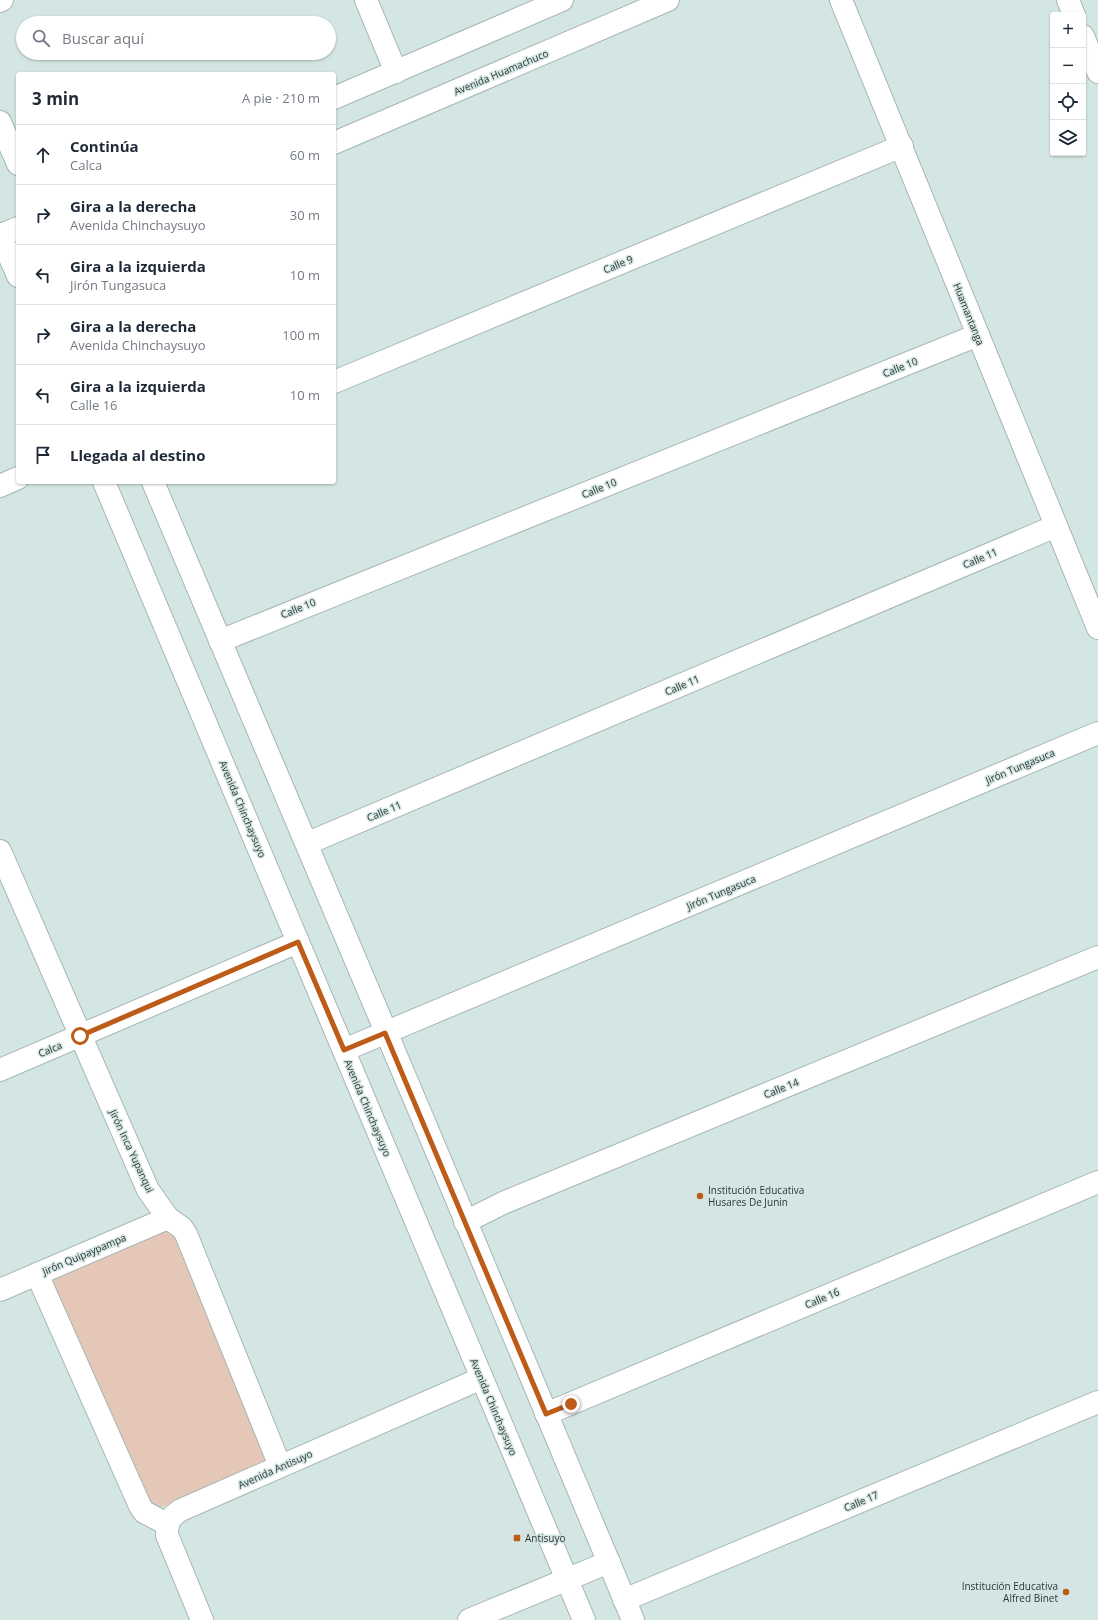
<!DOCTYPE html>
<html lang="es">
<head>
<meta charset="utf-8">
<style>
  :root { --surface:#fff; --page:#f2f2f3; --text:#1f2937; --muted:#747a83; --line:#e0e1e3 }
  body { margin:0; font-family:"Open Sans",sans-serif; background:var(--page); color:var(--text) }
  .controls { position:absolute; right:12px; top:12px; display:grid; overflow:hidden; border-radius:4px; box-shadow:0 1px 3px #0004 }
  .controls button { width:36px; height:36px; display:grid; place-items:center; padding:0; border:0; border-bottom:1px solid var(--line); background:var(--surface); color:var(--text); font:20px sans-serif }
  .stop { position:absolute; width:12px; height:12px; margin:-9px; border:3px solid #bc5c18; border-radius:50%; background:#fff }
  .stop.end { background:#bc5c18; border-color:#fff; box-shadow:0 1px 4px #0008 }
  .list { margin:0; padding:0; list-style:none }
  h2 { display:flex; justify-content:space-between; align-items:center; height:52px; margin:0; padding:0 16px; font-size:17px }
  h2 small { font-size:13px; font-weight:400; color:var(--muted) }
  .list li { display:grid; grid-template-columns:26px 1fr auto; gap:12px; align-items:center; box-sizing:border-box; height:60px; padding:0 16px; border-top:1px solid var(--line) }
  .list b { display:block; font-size:15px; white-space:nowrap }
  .list p { margin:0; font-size:13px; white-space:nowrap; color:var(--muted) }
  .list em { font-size:13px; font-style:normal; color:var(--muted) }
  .icon { flex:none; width:22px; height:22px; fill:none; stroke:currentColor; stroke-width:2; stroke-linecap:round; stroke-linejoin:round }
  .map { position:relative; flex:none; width:1098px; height:1620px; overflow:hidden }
  .search { position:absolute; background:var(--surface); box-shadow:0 1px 3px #0004; left:16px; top:16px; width:320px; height:44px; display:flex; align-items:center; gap:10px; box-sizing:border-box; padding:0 14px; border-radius:22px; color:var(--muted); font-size:15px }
  .panel { position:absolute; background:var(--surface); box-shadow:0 1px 3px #0004; left:16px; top:72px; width:320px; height:412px; border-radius:4px }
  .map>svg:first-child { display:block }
</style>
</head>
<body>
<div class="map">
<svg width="1098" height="1620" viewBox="0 0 1098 1620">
  <rect width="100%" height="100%" fill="#d4e6e3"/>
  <!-- green -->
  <path fill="#e4c7b7" d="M171,1228L269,1461L150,1512L51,1280Z"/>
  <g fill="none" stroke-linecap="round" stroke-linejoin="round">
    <!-- minor casing -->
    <g stroke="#a5b6b3" stroke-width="24">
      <g id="minor">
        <path d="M366,0L396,72"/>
        <path d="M841,0L1098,628"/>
        <path d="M1068,0L1074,15"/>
        <path d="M0,1L2,0"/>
        <path d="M1083,36L1098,72"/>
        <path d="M334,98L562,0"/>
        <path d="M334,143L668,0"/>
        <path d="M1,235L18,228"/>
        <path d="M334,382L902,146"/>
        <path d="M0,486L18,478"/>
        <path d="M220,641L978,335"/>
        <path d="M308,843L1056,526"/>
        <path d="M0,851L148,1190L168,1218L182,1228L186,1234L280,1466"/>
        <path d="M344,1050L1098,733"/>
        <path d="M0,1070L298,942"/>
        <path d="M465,1222L503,1203L1098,957"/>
        <path d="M37,1274L140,1506L144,1512L167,1524"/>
        <path d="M0,1290L168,1218"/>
        <path d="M546,1414L1098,1182"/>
        <path d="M624,1600L1098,1402"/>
        <path d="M202,1620L167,1535C167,1522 170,1517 181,1510L482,1378"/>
        <path d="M469,1620L609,1562"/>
      </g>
    </g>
    <!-- major casing -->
    <g stroke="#a5b6b3" stroke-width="24">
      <g id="major">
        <path d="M0,122L18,164"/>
        <path d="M0,234L18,276"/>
        <path d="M104,482L584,1620"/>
        <path d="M153,482C315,861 474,1240 633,1620"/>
      </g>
    </g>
    <!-- minor -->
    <use href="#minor" stroke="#fff" stroke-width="22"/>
    <!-- major -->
    <use href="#major" stroke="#fff" stroke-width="22"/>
  </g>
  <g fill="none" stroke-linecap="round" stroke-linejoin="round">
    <!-- route -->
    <path stroke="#bc5c18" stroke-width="5" d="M80,1036L298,942L344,1050L385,1033L546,1414L571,1404"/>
  </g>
  <!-- markers -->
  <g fill="#bc5c18" stroke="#d4e6e3" stroke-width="1.5">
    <circle cx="700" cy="1196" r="4"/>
    <rect x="513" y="1534" width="8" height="8" rx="2"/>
    <circle cx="1066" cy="1592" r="4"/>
  </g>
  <g text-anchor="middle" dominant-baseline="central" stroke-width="3" stroke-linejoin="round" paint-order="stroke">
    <!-- street labels -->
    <g font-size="10" fill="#2f3635" stroke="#d4e6e3">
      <text transform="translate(501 72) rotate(-23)">Avenida Huamachuco</text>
      <text transform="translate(618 264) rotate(-23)">Calle 9</text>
      <text transform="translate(969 314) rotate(68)">Huamantanga</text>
      <text transform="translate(900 367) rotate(-22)">Calle 10</text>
      <text transform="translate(599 488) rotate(-22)">Calle 10</text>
      <text transform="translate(980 558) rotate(-23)">Calle 11</text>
      <text transform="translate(298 608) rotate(-22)">Calle 10</text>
      <text transform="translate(682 685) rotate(-23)">Calle 11</text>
      <text transform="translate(1020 766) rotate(-23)">Jirón Tungasuca</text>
      <text transform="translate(243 809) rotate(67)">Avenida Chinchaysuyo</text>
      <text transform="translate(384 811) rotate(-23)">Calle 11</text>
      <text transform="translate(721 892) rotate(-23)">Jirón Tungasuca</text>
      <text transform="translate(50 1049) rotate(-23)">Calca</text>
      <text transform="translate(781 1088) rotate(-22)">Calle 14</text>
      <text transform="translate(368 1108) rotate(67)">Avenida Chinchaysuyo</text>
      <text transform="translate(132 1151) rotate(65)">Jirón Inca Yupanqui</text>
      <text transform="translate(84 1254) rotate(-23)">Jirón Quipaypampa</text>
      <text transform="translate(822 1298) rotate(-23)">Calle 16</text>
      <text transform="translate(494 1407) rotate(67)">Avenida Chinchaysuyo</text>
      <text transform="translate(275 1469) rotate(-24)">Avenida Antisuyo</text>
      <text transform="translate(861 1501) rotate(-23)">Calle 17</text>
    </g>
    <!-- poi labels -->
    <g font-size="10" fill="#2f3635" stroke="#d4e6e3" text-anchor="start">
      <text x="708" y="1190">Institución Educativa<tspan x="708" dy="12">Husares De Junin</tspan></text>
      <text x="525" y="1538">Antisuyo</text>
      <text x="1058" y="1586" text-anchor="end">Institución Educativa<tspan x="1058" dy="12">Alfred Binet</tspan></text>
    </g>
  </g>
</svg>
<div class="controls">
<button>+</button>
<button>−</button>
<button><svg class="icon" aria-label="locate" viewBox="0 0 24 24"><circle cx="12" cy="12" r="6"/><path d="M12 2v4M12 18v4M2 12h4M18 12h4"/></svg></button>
<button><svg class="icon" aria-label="layers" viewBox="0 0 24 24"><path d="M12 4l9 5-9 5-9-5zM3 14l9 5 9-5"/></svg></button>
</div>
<div class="stop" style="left:80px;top:1036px"></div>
<div class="stop end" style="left:571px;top:1404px"></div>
<div class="search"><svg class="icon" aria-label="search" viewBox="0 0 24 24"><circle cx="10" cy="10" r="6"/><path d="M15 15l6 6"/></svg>Buscar aquí</div>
<section class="panel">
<h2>3 min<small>A pie · 210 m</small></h2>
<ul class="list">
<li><svg class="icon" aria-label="ahead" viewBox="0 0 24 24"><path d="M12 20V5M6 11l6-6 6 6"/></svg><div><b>Continúa</b><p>Calca</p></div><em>60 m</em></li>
<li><svg class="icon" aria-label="right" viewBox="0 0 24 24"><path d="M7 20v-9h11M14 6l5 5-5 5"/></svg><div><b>Gira a la derecha</b><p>Avenida Chinchaysuyo</p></div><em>30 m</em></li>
<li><svg class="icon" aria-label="left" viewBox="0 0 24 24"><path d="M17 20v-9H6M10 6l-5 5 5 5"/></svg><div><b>Gira a la izquierda</b><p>Jirón Tungasuca</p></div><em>10 m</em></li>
<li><svg class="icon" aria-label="right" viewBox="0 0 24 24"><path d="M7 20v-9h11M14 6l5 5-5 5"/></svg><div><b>Gira a la derecha</b><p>Avenida Chinchaysuyo</p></div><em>100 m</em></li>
<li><svg class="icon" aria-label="left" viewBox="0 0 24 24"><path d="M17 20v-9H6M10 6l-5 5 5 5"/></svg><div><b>Gira a la izquierda</b><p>Calle 16</p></div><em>10 m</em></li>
<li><svg class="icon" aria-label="arrive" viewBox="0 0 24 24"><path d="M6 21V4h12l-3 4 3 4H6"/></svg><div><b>Llegada al destino</b></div></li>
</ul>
</section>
</div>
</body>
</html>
